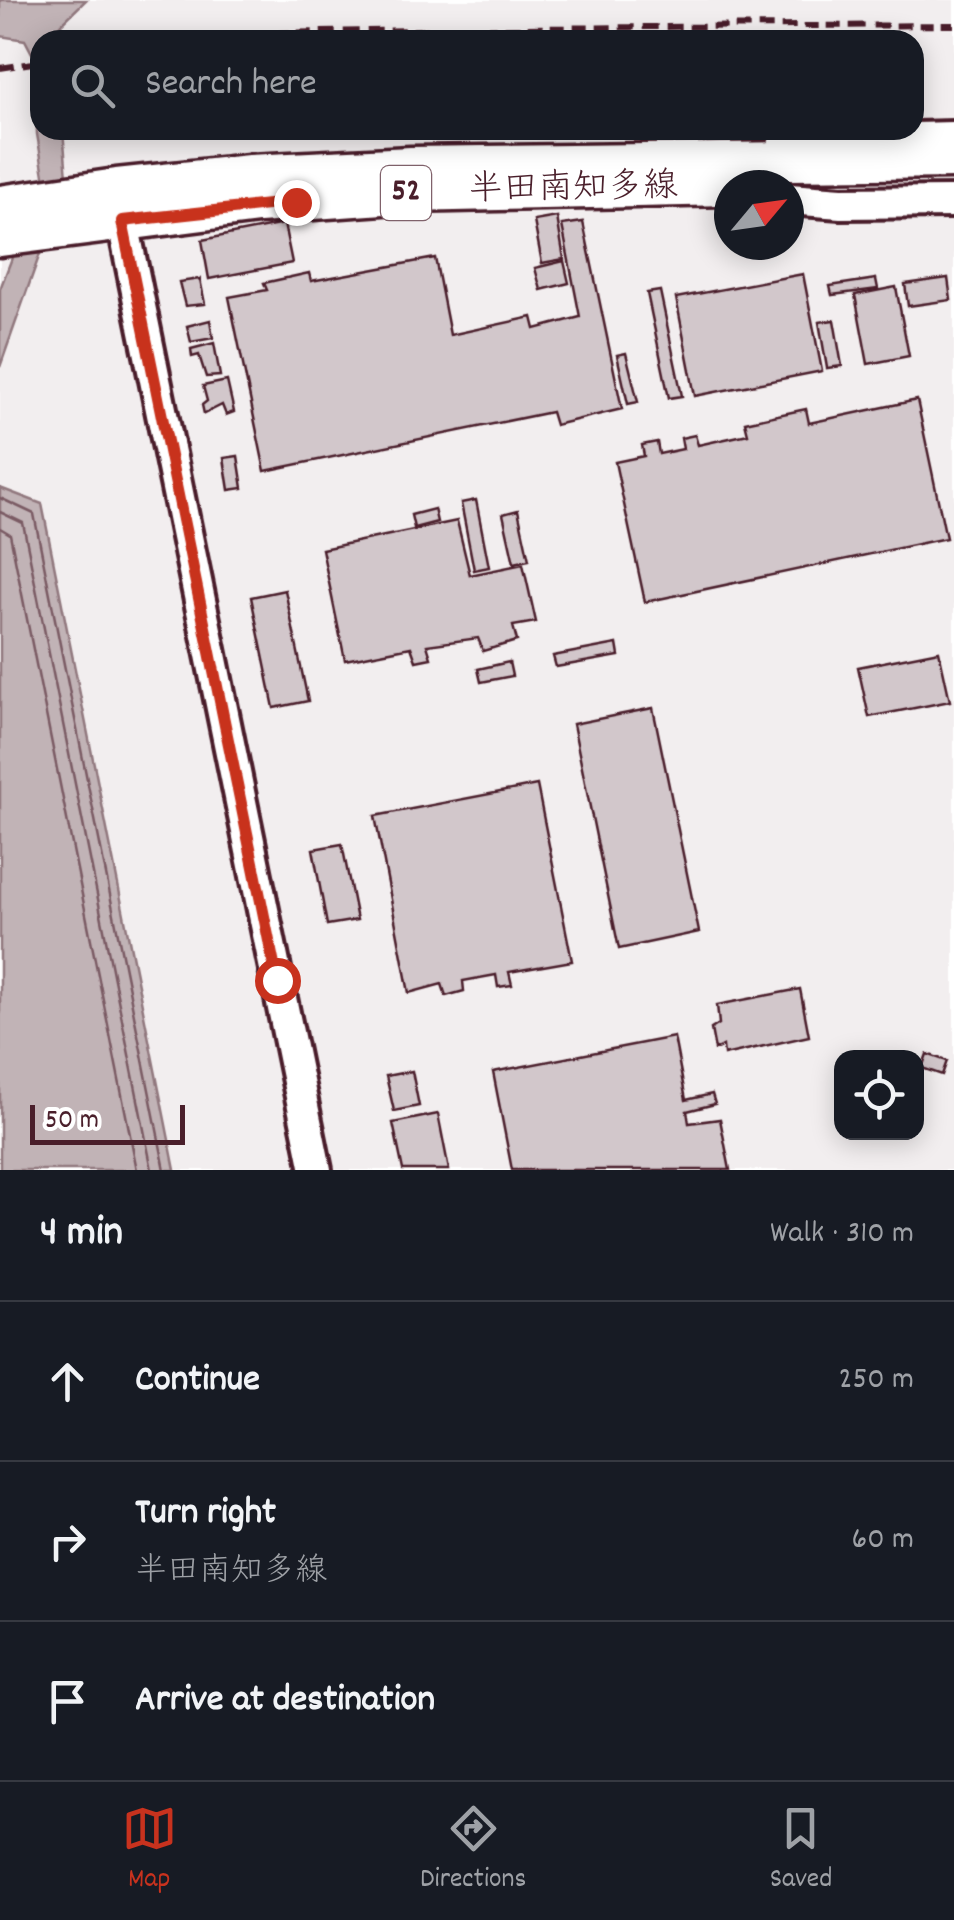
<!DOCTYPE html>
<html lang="en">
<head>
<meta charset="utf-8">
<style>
  :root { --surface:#171b24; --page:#20242c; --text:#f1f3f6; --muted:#9ea1a6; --line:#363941; --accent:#c8321e }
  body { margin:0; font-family:Dekko,"Klee One",sans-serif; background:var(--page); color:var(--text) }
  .controls { position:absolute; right:30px; bottom:30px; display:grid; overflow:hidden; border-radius:20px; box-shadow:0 5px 25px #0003 }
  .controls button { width:90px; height:90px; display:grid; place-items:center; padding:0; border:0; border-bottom:2px solid var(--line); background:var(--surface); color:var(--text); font:50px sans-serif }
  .compass { position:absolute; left:714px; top:170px; width:90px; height:90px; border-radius:50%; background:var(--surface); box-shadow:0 5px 25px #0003; rotate:61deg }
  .scale { position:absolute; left:30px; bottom:25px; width:155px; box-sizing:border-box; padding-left:10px; border:5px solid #4a1f2b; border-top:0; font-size:28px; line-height:35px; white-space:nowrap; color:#4a1f2b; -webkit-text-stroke:8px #fff; paint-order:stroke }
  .stop { position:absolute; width:30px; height:30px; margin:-22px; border:8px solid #c8321e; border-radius:50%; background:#fff }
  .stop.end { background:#c8321e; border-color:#fff; box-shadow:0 2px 10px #0008 }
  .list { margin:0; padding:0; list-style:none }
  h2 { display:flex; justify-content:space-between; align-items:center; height:130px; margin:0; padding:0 40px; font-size:42px }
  h2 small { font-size:32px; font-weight:400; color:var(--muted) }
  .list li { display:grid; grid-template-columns:65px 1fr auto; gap:30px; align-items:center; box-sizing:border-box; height:160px; padding:0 40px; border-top:2px solid var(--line) }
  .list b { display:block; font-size:38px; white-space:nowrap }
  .list p { margin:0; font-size:32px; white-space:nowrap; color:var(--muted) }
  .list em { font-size:32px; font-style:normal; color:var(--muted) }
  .icon { flex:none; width:55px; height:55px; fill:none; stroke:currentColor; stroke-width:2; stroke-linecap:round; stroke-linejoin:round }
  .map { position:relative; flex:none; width:954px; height:1170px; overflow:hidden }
  .search { position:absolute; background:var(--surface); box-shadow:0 5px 25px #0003; left:30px; right:30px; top:30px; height:110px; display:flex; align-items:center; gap:25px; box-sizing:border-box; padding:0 35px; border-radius:30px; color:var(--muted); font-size:38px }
  .sheet { height:610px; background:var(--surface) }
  nav { display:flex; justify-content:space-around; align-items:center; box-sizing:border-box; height:140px; border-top:2px solid var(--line); background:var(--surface); font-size:28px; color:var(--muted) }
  nav a { display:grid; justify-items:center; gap:5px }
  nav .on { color:var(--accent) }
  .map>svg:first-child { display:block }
</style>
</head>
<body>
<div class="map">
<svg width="954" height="1170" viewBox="0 0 954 1170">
  <rect width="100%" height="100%" fill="#fff"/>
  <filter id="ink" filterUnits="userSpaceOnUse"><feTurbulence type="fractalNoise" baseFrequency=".01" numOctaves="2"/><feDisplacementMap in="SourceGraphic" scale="20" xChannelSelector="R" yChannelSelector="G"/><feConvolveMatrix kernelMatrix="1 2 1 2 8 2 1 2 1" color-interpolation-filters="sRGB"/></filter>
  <g filter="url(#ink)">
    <!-- built -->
    <path fill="#f2eeef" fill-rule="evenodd" d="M0,0H954V1170H175L42,505L0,488ZM40,40H914V130H40ZM729,185H789V245H729ZM842,1058H916V1132H842Z"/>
    <!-- water -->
    <g fill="#c1b3b6" stroke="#91787e" stroke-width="2.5">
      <path d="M0,0H86L51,34L52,40H40V130H63L67,177L0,367V289L44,175L37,134L34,57L25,40L0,36Z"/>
      <path d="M0,488L42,504L175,1170H0Z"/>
    </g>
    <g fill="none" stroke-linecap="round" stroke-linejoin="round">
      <!-- shore -->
      <g stroke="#7a5a63" stroke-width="2.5">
        <path d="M0,498L34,514L165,1170"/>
        <path d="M0,512L23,523L152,1170"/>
        <path d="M0,528L10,534L137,1170"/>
      </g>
    </g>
    <!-- building -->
    <g fill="#d2c7cb" stroke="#4a1f2b" stroke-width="2.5">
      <path d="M557,217L564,259L542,263L534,221Z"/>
      <path d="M583,222L622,409L555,425L551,412L265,471L229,297L267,290L264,283L309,273L311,281L435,258L450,335L532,317L535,329L580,317L562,225Z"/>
      <path d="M284,224L292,263L209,279L202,240Z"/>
      <path d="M564,261L569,283L541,290L535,268Z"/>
      <path d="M803,274L822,371L695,396L676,298Z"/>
      <path d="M948,278L951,300L908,306L905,284Z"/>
      <path d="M200,279L205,304L185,306L179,282Z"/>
      <path d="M876,279L878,289L832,295L830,286Z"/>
      <path d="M896,287L909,356L868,364L855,295Z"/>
      <path d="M660,291L682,396L669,398L647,293Z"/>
      <path d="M210,320L213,338L191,342L187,326Z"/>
      <path d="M834,320L842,366L827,368L819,322Z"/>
      <path d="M214,343L220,376L206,377L199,355L192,357L191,349Z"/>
      <path d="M626,353L638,402L628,404L617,355Z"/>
      <path d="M227,381L234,412L226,415L222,405L204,414L202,405L207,401L203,386Z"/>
      <path d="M917,400L946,538L645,602L615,462L644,456L642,445L657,442L659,454L683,449L681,438L695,435L698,445L748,434L745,422L806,409L809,423Z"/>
      <path d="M238,456L243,488L229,490L224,458Z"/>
      <path d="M476,500L489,567L474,570L461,503Z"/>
      <path d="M434,509L437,522L414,528L411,515Z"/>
      <path d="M518,510L529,560L514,563L503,514Z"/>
      <path d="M457,521L470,575L523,564L536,622L513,626L517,641L483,651L478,638L427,645L431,658L416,661L411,647L345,660L322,549Z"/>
      <path d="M285,590L308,701L274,708L251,597Z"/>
      <path d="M617,644L619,656L556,667L553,656Z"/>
      <path d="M939,651L950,701L869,717L858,667Z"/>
      <path d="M509,662L512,676L481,682L478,669Z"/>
      <path d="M653,708L699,932L619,949L573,724Z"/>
      <path d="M537,785L572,961L509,972L512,985L498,987L496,975L463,981L464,991L446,996L442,984L409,993L375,816Z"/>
      <path d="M342,844L357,920L327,925L313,849Z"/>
      <path d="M800,989L809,1036L724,1055L723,1046L715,1050L711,1029L719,1024L717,1005Z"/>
      <path d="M674,1037L686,1100L712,1094L715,1104L687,1111L689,1123L720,1119L730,1170H512L493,1072Z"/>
      <path d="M927,1054L947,1061L942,1075L922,1068Z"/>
      <path d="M412,1071L419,1106L394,1111L386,1076Z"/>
      <path d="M438,1114L449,1170H403L393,1123Z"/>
    </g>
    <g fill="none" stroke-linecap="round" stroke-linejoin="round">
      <!-- minor casing -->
      <g stroke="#4a1f2b" stroke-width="38">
        <g id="minor">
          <path d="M783,146L841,140L954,137"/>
          <path d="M789,199L841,203L954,202"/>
          <path d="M119,203L316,1170"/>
        </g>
      </g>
      <!-- major casing -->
      <g stroke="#4a1f2b" stroke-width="45">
        <g id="major">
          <path d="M0,205L117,188L250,174L411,166L954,159"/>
          <path d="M0,237L258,204L410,193L729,186"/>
        </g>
      </g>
      <!-- minor -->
      <use href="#minor" stroke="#fff" stroke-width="30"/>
      <!-- major -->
      <use href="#major" stroke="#fff" stroke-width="38"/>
      <!-- rail -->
      <g stroke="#4a1f2b" stroke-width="6" stroke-dasharray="15 8" stroke-linecap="butt">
        <path d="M183,40L277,33L514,28L954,25"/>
        <path d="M0,68L40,62"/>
      </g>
    </g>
  </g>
  <g fill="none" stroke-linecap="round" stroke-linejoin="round" filter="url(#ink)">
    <!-- route -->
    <path stroke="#c8321e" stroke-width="12" d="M277,980L122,221L296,202"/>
  </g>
  <g text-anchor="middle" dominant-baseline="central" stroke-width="10" stroke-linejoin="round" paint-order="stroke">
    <!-- shield labels -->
    <rect fill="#fff" stroke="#80626b" stroke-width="2.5" x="381" y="166" width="50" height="54" rx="8"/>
    <g font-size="32" font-weight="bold" fill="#4a1f2b">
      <text x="406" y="193">52</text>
    </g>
    <!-- street labels -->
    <g font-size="35" fill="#4a1f2b" stroke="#fff">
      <text transform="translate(573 190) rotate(-1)">半田南知多線</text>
    </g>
  </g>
</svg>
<div class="controls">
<button><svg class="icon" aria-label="locate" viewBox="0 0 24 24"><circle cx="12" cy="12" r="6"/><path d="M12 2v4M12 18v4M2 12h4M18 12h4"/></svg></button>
</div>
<svg class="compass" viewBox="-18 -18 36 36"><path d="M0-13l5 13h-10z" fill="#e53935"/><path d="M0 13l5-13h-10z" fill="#9ea1a6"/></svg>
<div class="scale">50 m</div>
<div class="stop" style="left:277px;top:980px"></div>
<div class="stop end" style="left:296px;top:202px"></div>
<div class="search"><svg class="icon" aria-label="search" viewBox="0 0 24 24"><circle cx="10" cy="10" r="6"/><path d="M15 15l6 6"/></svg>Search here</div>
</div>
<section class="sheet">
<h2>4 min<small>Walk · 310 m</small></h2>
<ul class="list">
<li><svg class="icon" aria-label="ahead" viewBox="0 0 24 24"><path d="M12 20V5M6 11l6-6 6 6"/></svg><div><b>Continue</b></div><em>250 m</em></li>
<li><svg class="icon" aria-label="right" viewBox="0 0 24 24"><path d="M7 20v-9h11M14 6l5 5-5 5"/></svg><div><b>Turn right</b><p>半田南知多線</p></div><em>60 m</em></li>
<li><svg class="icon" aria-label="arrive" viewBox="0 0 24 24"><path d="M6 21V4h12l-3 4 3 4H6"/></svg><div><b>Arrive at destination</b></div></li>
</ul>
</section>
<nav>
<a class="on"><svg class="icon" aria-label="map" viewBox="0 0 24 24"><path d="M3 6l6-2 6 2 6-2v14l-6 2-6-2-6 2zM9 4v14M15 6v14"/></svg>Map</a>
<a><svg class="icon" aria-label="directions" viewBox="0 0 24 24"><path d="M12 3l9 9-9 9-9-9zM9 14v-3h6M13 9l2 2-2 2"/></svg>Directions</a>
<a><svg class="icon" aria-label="saved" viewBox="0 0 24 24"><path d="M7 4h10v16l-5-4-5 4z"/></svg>Saved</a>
</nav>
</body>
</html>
